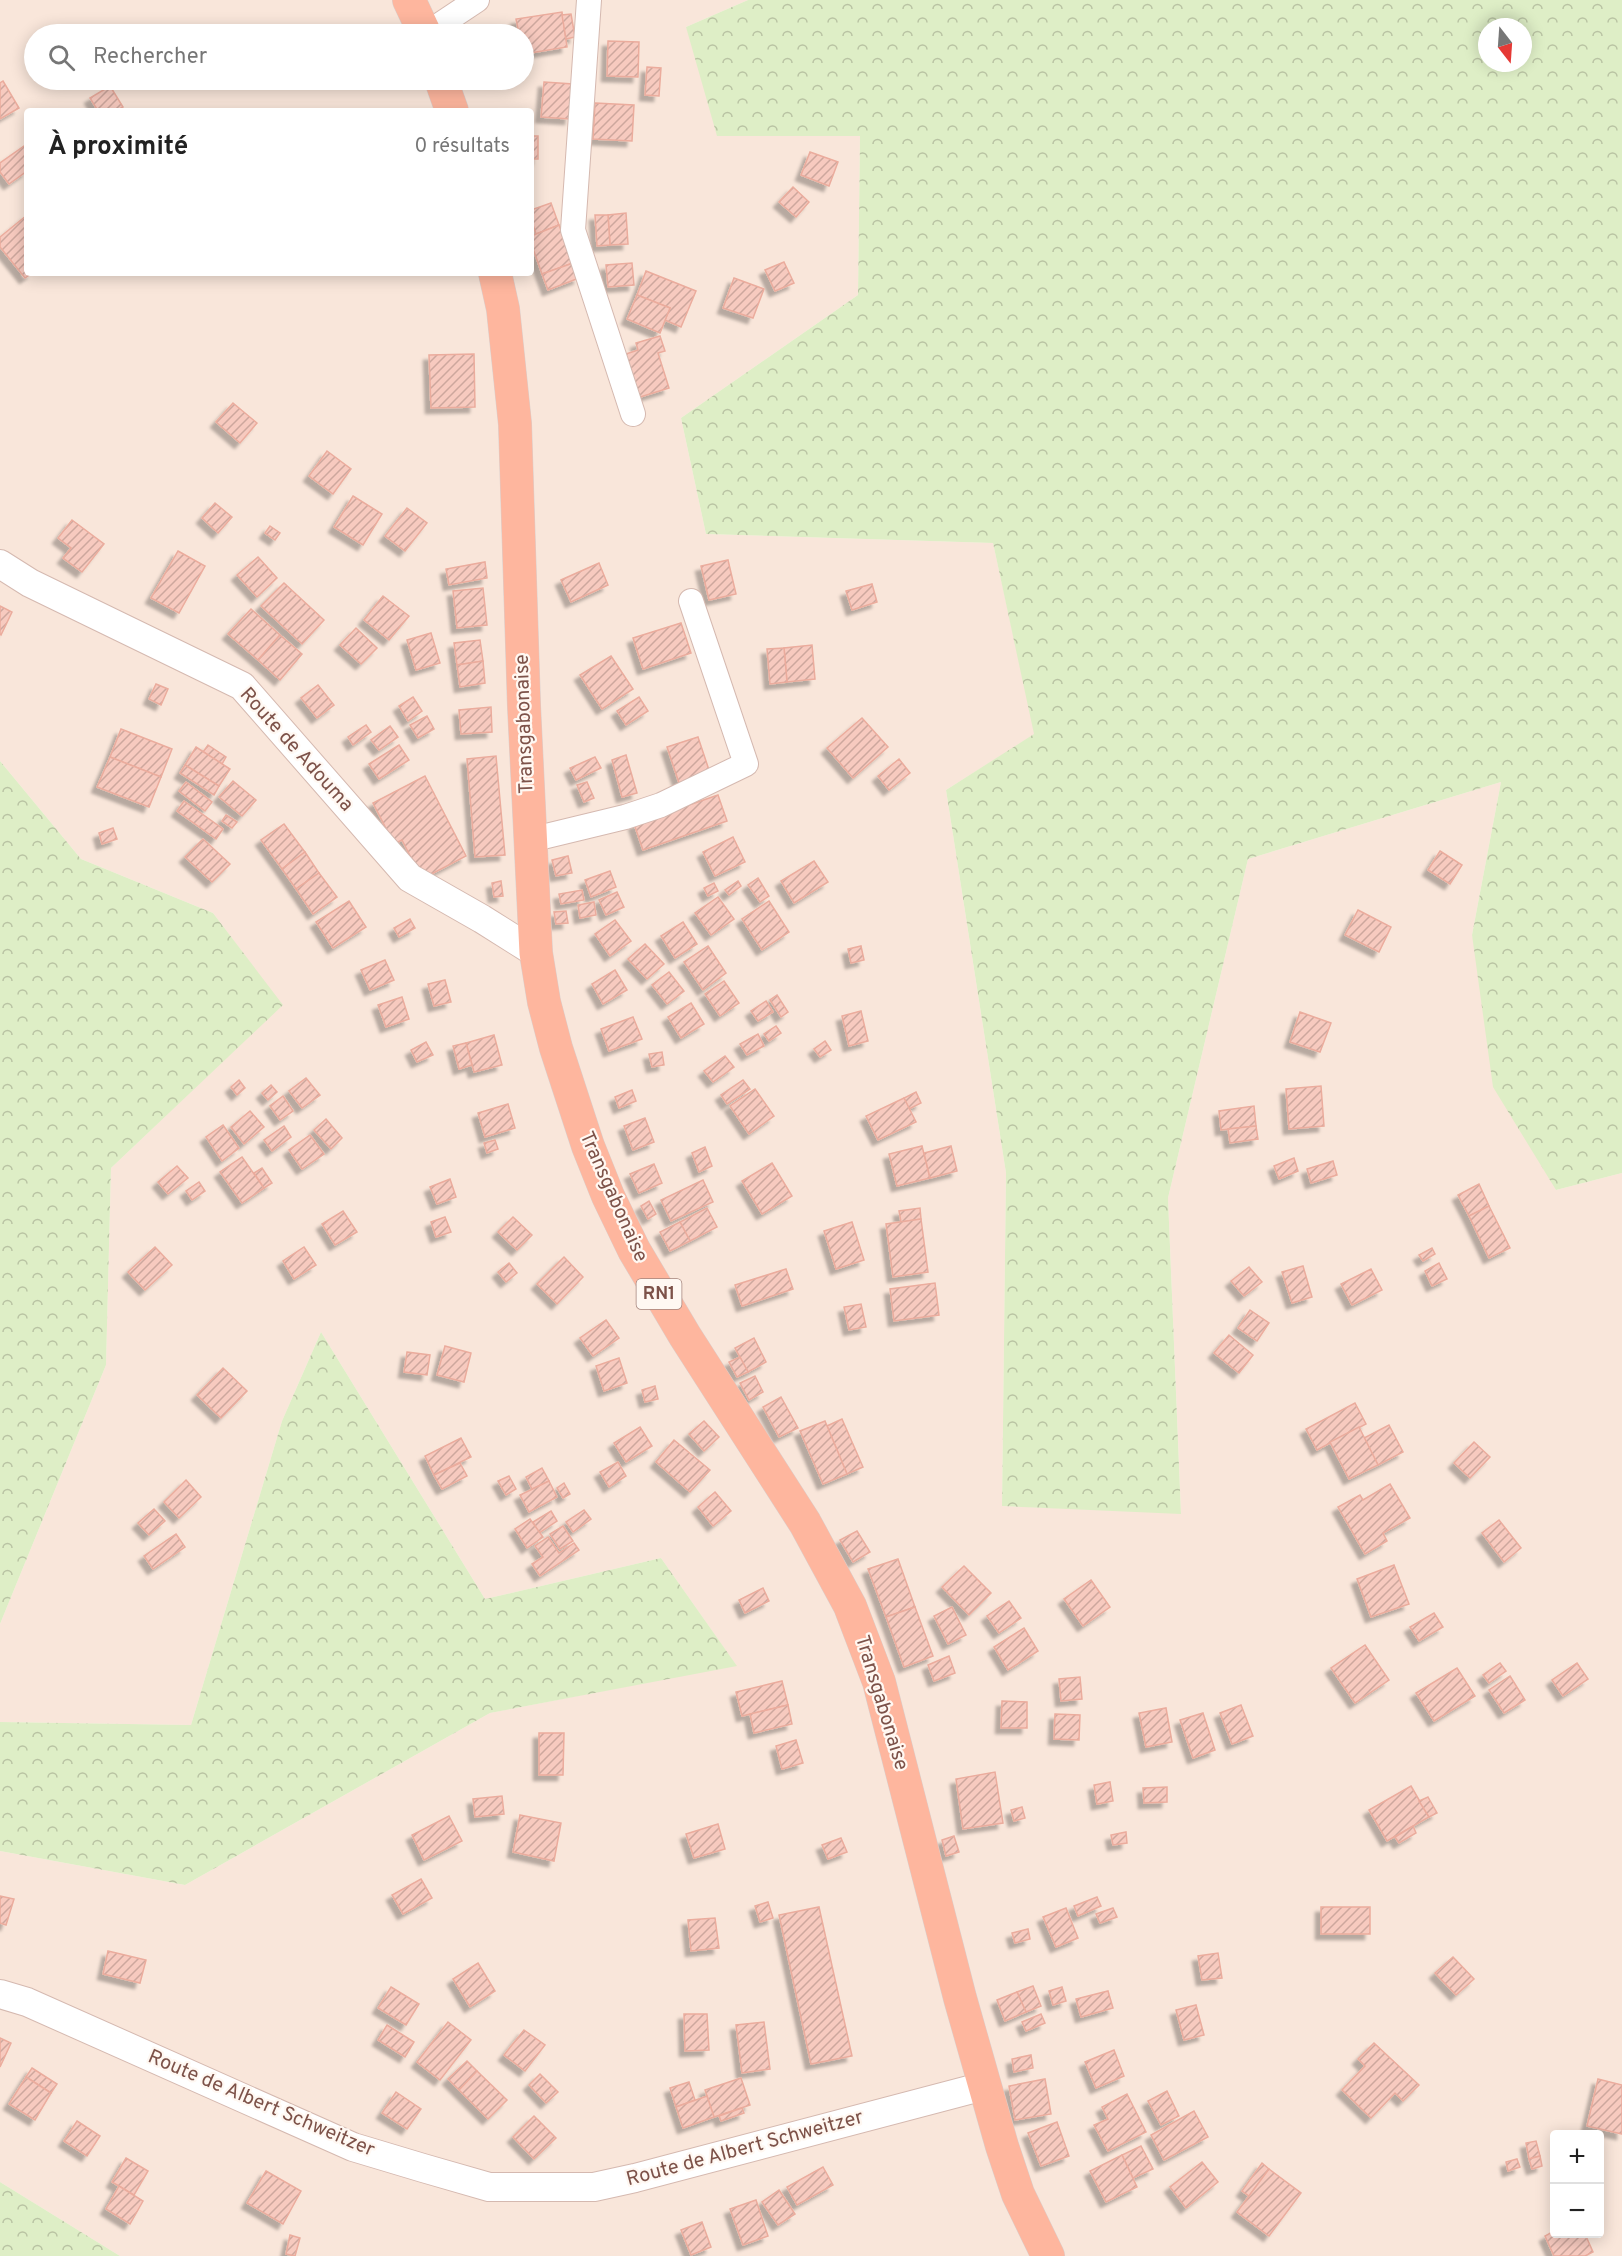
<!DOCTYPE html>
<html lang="fr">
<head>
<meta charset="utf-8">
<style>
  :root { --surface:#fff; --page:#f6f6f6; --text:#222; --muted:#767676; --line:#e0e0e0 }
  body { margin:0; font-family:Overpass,sans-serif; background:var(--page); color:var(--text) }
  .controls { position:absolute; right:18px; bottom:18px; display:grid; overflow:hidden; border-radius:6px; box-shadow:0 3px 15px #0003 }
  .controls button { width:54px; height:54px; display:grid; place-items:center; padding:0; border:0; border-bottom:2px solid var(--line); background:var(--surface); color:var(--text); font:30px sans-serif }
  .compass { position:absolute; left:1478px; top:18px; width:54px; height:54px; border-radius:50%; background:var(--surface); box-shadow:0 3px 15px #0003; rotate:163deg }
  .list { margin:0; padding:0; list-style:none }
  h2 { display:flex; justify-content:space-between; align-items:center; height:78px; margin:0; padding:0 24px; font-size:26px }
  h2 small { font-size:20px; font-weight:400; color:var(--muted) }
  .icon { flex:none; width:33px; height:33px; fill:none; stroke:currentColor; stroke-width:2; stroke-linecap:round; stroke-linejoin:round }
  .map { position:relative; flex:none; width:1622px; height:2256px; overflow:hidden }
  .search { position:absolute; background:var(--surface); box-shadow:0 3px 15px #0003; left:24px; top:24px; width:510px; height:66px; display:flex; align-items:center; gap:15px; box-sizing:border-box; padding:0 21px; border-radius:33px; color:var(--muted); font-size:22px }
  .panel { position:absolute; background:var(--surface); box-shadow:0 3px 15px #0003; left:24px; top:108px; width:510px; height:168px; border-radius:6px }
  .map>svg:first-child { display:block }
</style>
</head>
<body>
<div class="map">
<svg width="1622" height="2256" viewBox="0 0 1622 2256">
  <defs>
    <pattern id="forest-crowns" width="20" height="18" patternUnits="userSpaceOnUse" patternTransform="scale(1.5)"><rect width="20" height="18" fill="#deeec6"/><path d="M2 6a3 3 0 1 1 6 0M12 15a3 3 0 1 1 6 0" fill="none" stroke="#b9c3a3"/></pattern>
    <pattern id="building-hatch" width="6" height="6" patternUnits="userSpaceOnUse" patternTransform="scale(1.5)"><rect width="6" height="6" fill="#f7cabf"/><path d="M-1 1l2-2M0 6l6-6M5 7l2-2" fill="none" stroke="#cda79d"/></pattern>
    <filter id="shadow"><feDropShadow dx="-5.5" dy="5.5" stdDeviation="1.5" flood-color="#0004"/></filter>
  </defs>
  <rect width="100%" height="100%" fill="#fef3ea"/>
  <!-- residential -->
  <path fill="#f9e6da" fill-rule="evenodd" d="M0,0H748L686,27L860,136L858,295L681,418L706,534L993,543L1035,734L946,790L1006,1173L1002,1506L1181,1513L1168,1198L1248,859L1501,782L1472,935L1556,1190L1622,1173V2256H120L0,2182V1851L185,1885L490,1713L736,1665L661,1558L485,1599L321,1332L282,1421L191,1725L0,1722V1624L106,1365L111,1168L282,1005L213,913L81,859L0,761ZM34,34H524V80H34ZM27,111H531V273H27ZM1554,2134H1600V2234H1554Z"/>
  <!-- forest -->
  <g fill="url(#forest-crowns)" fill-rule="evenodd">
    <path d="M748,0H1622V1173L1556,1190L1493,1087L1472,935L1501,782L1248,859L1168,1198L1181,1514L1002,1506L1006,1173L946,790L1034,734L993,543L706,534L681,418L858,295L860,136H717L686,27ZM1487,27H1523V63H1487Z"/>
    <path d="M0,761L81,859L213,913L283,1005L111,1168L106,1365L0,1624Z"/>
    <path d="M321,1332L485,1599L661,1558L737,1666L490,1713L185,1885L0,1851V1722L191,1725L282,1421Z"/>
    <path d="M0,2182L120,2256H0Z"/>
  </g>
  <!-- building -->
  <g fill="url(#building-hatch)" stroke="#ebac9d" stroke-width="1.5" filter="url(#shadow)">
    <path d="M562,12L567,47L524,54V34H519L516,19Z"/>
    <path d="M571,14L575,37L566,39L562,15Z"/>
    <path d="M608,41L639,42L638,77L607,76Z"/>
    <path d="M647,67L661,68L659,96L645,95Z"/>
    <path d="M3,81L19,108L0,119V83Z"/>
    <path d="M544,82L573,84L570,119L541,117Z"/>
    <path d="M110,86L123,107L116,111H98L90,98Z"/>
    <path d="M595,103L634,105L632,141L593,139Z"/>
    <rect x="531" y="136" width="7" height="23"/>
    <path d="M27,144V171L9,184L0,172V163Z"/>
    <path d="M810,152L838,162L829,186L801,175Z"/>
    <path d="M793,187L809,202L796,217L779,202Z"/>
    <path d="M551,203L559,225L536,234L531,219V210Z"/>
    <path d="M626,213L628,244L610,245L608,215Z"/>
    <path d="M27,215V273H32L25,278L0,247V237Z"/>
    <path d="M595,215H608L610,245L597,246Z"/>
    <path d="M559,225L573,263L542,274L531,243V236Z"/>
    <path d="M784,262L794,283L775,291L765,270Z"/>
    <path d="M573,263L579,278L548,290L542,274Z"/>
    <path d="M632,263L634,285L608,287L606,265Z"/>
    <path d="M646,271L696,291L681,327L665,320L670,308L637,295Z"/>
    <path d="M734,278L764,289L753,318L723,308Z"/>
    <path d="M637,295L670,308L660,333L627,319Z"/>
    <path d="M660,336L665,351L658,353L669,388L637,398L623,355L638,350L636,343Z"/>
    <path d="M474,354L475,407L431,408L429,355Z"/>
    <path d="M233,403L257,423L240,443L216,422Z"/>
    <path d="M327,451L351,469L333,494L309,476Z"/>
    <path d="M353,496L382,514L363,545L334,527Z"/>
    <path d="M215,503L232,517L218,533L202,518Z"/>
    <path d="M407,508L427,523L405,551L385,536Z"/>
    <path d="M72,520L104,544L82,572L63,558L71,548L58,538Z"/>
    <path d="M270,526L280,533L275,540L265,533Z"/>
    <path d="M178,551L205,566L179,613L151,598Z"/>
    <path d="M258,557L277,578L257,597L237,575Z"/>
    <path d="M728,560L736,594L709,600L701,566Z"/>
    <path d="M485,562L487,578L449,585L446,569Z"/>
    <path d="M599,563L608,585L571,602L561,580Z"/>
    <path d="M284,583L324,620L302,644L261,606Z"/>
    <path d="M872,584L877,602L852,610L846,591Z"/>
    <path d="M483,588L487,625L457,628L453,591Z"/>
    <path d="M383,596L409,616L389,640L364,620Z"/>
    <path d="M0,606L12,612L1,635L0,634Z"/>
    <path d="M251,609L280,635L258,660L228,634Z"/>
    <path d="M681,623L691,653L643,669L633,638Z"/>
    <path d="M356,628L377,648L361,664L340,645Z"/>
    <path d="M431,633L440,663L416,670L407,640Z"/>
    <path d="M280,635L302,654L280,680L258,660Z"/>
    <path d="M480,640L483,661L457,665L454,643Z"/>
    <path d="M812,645L815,679L787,682L784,648Z"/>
    <path d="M784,648L787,682L770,684L767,649Z"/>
    <path d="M611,656L633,689L602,709L580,675Z"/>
    <path d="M483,661L485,683L460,687L457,665Z"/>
    <path d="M156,684L168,689L161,705L149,699Z"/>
    <path d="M318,685L334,705L317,718L301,698Z"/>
    <path d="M413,697L422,711L408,721L399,706Z"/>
    <path d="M639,697L648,711L626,725L617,711Z"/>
    <path d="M491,707L492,732L461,734L459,710Z"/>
    <path d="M427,716L434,729L418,738L410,725Z"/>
    <path d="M862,718L888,747L853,778L827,748Z"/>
    <path d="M366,725L371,732L353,745L348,737Z"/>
    <path d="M390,726L398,737L379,750L371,740Z"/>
    <path d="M121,729L172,749L161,777L110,757Z"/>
    <path d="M698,737L710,773L679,783L667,747Z"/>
    <path d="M208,745L226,757L222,764L203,752Z"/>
    <path d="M399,745L409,760L379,779L369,764Z"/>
    <path d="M196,747L230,769L219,786L185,765Z"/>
    <path d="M626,755L637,793L622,797L612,760Z"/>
    <path d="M496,756L505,855L475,857L467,759Z"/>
    <path d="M110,757L161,777L149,807L97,787Z"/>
    <path d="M595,757L601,768L576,780L570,768Z"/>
    <path d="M899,759L910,773L889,790L878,776Z"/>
    <path d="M185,765L219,786L214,795L180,773Z"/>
    <path d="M425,776L466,856L422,879L402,840L394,844L373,803Z"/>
    <path d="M233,781L256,800L242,816L219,797Z"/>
    <path d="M186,782L212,802L205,811L179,791Z"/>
    <path d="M587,782L594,798L584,802L577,785Z"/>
    <path d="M718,795L727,821L643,850L634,824Z"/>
    <path d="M184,801L223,829L216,839L177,811Z"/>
    <path d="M226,815L237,822L232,828L222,821Z"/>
    <path d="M284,824L305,852L282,869L261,840Z"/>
    <path d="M113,828L117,839L102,844L99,833Z"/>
    <path d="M733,837L745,862L715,876L703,852Z"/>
    <path d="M203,839L230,864L212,882L185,857Z"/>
    <path d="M1440,851L1462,865L1450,884L1428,870Z"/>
    <path d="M305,852L319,873L296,889L282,869Z"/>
    <path d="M568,856L572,873L556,876L552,860Z"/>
    <path d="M814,861L828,882L794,903L781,881Z"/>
    <path d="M610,871L616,887L591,897L585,880Z"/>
    <path d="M319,873L337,897L313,914L296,889Z"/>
    <path d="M758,878L769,896L760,902L748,885Z"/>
    <path d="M501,881L503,896L494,897L492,883Z"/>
    <path d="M738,881L741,886L729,895L725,890Z"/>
    <path d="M714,883L718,891L708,896L704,888Z"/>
    <path d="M582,890L584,900L561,904L559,894Z"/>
    <path d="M617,892L624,907L606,915L599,900Z"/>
    <path d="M718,897L734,919L711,935L695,913Z"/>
    <path d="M349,901L366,927L333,948L316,922Z"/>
    <path d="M769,901L789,932L762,950L742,919Z"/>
    <path d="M594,902L596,915L580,918L578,905Z"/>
    <path d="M1358,910L1391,927L1379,952L1345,935Z"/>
    <path d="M566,911L568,923L556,924L554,912Z"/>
    <path d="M410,919L415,928L399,937L394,928Z"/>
    <path d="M615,920L631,941L610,956L595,934Z"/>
    <path d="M683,922L697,944L675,958L661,936Z"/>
    <path d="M645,944L664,964L647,979L628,959Z"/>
    <path d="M708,946L726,973L703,990L684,962Z"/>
    <path d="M861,946L864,960L851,963L848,949Z"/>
    <path d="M385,960L394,980L370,990L361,970Z"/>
    <path d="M615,970L627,990L603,1004L592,984Z"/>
    <path d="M669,972L684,991L667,1004L652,985Z"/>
    <path d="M445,980L451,1002L434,1006L428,984Z"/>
    <path d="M724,981L739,1003L720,1016L705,994Z"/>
    <path d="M777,995L788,1012L781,1017L770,1000Z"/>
    <path d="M402,997L409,1019L386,1027L378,1005Z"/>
    <path d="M766,1001L773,1012L758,1021L751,1011Z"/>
    <path d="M691,1003L704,1024L681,1038L668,1017Z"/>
    <path d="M861,1011L868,1041L849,1046L842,1016Z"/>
    <path d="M1300,1012L1331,1023L1320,1052L1290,1042Z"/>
    <path d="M633,1017L642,1039L609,1051L601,1029Z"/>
    <path d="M776,1026L781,1033L769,1041L764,1034Z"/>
    <path d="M758,1034L764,1046L747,1055L740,1044Z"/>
    <path d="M494,1035L502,1065L474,1072L466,1043Z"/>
    <path d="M825,1041L831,1050L820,1057L814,1049Z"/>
    <path d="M426,1042L433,1055L417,1062L411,1050Z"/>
    <path d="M466,1043L472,1065L459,1069L453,1046Z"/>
    <path d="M662,1052L664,1065L652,1067L649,1054Z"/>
    <path d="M725,1056L734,1067L713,1082L704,1071Z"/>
    <path d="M306,1078L320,1095L302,1108L289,1091Z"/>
    <path d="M239,1080L245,1088L237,1095L231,1087Z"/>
    <path d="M743,1080L750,1089L727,1104L721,1095Z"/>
    <path d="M271,1085L277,1092L268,1100L262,1093Z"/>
    <path d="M1321,1086L1324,1126L1289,1129L1286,1089Z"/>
    <path d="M755,1089L774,1116L749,1134L730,1106Z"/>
    <path d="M632,1090L636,1101L619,1108L615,1097Z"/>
    <path d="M916,1092L921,1103L909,1109L904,1098Z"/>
    <path d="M283,1096L293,1111L280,1120L270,1106Z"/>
    <path d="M904,1098L916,1122L878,1140L866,1116Z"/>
    <path d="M508,1104L515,1128L485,1137L478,1113Z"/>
    <path d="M1254,1106L1256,1126L1221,1130L1219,1111Z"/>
    <path d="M250,1111L264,1127L244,1144L231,1127Z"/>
    <path d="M645,1118L654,1142L633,1150L624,1126Z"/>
    <path d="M326,1119L342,1138L331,1149L314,1130Z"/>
    <path d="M223,1125L239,1148L222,1161L206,1137Z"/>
    <path d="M284,1126L291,1137L272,1151L264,1140Z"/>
    <path d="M1256,1126L1258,1139L1230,1143L1228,1129Z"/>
    <path d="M310,1135L324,1154L302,1169L289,1150Z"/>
    <path d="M495,1140L498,1149L487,1153L484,1143Z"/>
    <path d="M922,1146L930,1178L897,1186L889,1154Z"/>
    <path d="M951,1146L957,1171L930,1178L924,1153Z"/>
    <path d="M705,1147L712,1166L699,1172L692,1153Z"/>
    <path d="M242,1157L264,1188L242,1203L220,1172Z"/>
    <path d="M1294,1158L1298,1171L1279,1179L1274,1166Z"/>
    <path d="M1333,1161L1337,1175L1311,1183L1307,1169Z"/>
    <path d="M772,1163L792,1196L762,1214L742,1181Z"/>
    <path d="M654,1164L662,1183L639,1193L630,1174Z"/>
    <path d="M177,1166L188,1178L168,1194L158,1182Z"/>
    <path d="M262,1168L272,1183L264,1188L254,1173Z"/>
    <path d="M450,1179L456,1197L437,1204L430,1187Z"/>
    <path d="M703,1180L713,1202L671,1221L661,1200Z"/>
    <path d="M199,1182L205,1191L192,1200L186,1191Z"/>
    <path d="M1479,1184L1489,1206L1469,1216L1458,1195Z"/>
    <path d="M649,1201L656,1214L648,1219L641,1206Z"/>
    <path d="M1489,1206L1510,1248L1489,1258L1469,1216Z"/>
    <path d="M707,1208L717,1227L690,1241L680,1222Z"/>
    <path d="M920,1208L921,1219L901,1222L899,1211Z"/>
    <path d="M343,1211L357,1232L335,1245L322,1224Z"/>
    <path d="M445,1217L451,1232L436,1237L431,1222Z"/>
    <path d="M513,1217L532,1235L517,1250L498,1232Z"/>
    <path d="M921,1219L928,1272L893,1277L886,1224Z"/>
    <path d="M680,1222L690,1241L670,1251L660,1232Z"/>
    <path d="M852,1222L864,1260L836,1269L824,1231Z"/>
    <path d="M155,1247L172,1265L145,1290L128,1272Z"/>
    <path d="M304,1247L316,1265L294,1279L283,1261Z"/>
    <path d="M1432,1248L1435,1254L1423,1261L1419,1255Z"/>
    <path d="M564,1257L583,1277L557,1304L537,1284Z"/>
    <path d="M509,1263L517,1273L506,1282L498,1272Z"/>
    <path d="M1439,1263L1447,1279L1432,1286L1425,1271Z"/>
    <path d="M1303,1266L1312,1297L1292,1303L1282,1272Z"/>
    <path d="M1249,1267L1262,1282L1244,1296L1231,1281Z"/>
    <path d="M786,1269L793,1289L742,1306L735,1285Z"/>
    <path d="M1371,1269L1382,1290L1352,1305L1341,1284Z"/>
    <path d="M935,1283L939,1315L894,1321L890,1289Z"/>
    <path d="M861,1304L866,1327L849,1330L844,1307Z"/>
    <path d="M1250,1310L1269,1323L1257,1341L1238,1328Z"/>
    <path d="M606,1320L619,1338L593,1356L580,1338Z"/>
    <path d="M1229,1335L1253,1355L1239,1373L1214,1353Z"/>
    <path d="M754,1338L766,1362L748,1372L735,1348Z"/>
    <path d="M445,1346L471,1353L464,1382L437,1375Z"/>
    <path d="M407,1352L430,1355L427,1375L404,1372Z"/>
    <path d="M740,1357L748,1372L737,1377L729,1362Z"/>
    <path d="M619,1358L627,1383L604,1391L596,1366Z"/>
    <path d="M223,1368L247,1391L221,1418L197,1395Z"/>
    <path d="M755,1376L763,1392L749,1400L740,1383Z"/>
    <path d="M655,1386L658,1399L645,1402L642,1390Z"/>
    <path d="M781,1397L798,1428L779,1437L763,1407Z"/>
    <path d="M1355,1403L1366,1424L1317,1450L1306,1429Z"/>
    <path d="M842,1419L863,1467L847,1474L827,1426Z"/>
    <path d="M704,1421L719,1437L704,1451L689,1434Z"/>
    <path d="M825,1421L847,1474L823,1484L800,1431Z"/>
    <path d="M1389,1425L1403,1452L1378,1465L1364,1438Z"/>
    <path d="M640,1427L652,1446L626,1462L614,1443Z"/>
    <path d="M1359,1427L1378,1465L1349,1479L1330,1442Z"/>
    <path d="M461,1438L471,1457L434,1475L425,1456Z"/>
    <path d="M674,1440L710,1470L690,1492L656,1462Z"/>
    <path d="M1474,1442L1490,1457L1470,1478L1454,1463Z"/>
    <path d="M618,1462L626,1476L609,1487L600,1472Z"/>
    <path d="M460,1463L467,1476L442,1489L434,1475Z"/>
    <path d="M542,1468L549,1481L532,1489L526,1477Z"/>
    <path d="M509,1476L516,1489L506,1495L498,1481Z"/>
    <path d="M186,1480L201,1497L179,1518L164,1502Z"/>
    <path d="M549,1481L557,1497L529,1512L520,1495Z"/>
    <path d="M564,1483L570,1494L563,1498L557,1488Z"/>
    <path d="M1390,1484L1410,1518L1383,1533L1387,1541L1365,1554L1338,1507L1360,1495L1363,1500Z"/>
    <path d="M715,1492L731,1511L713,1526L698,1507Z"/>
    <path d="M154,1509L165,1521L149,1535L138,1523Z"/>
    <path d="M584,1510L591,1519L573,1532L566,1522Z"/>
    <path d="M551,1511L557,1521L539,1533L533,1522Z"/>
    <path d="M530,1519L543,1537L527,1548L515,1529Z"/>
    <path d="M1499,1520L1521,1548L1504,1562L1482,1533Z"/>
    <path d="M563,1526L573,1541L560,1549L550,1534Z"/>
    <path d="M857,1531L870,1552L853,1562L840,1540Z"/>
    <path d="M176,1534L185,1547L153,1569L144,1556Z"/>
    <path d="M548,1537L559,1553L574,1543L579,1550L540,1576L532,1564L543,1557L535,1546Z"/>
    <path d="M898,1559L915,1607L886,1617L868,1569Z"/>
    <path d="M1394,1565L1409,1604L1371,1617L1357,1579Z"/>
    <path d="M964,1566L991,1593L969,1615L942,1587Z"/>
    <path d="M1091,1580L1110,1607L1083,1626L1064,1599Z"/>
    <path d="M763,1588L769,1601L745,1613L739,1600Z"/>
    <path d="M1009,1601L1021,1618L999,1633L987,1616Z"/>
    <path d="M915,1607L933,1656L904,1667L886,1617Z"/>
    <path d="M952,1607L966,1635L948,1644L934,1616Z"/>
    <path d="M1434,1613L1443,1627L1419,1641L1410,1627Z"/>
    <path d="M1024,1628L1038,1651L1008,1670L994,1647Z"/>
    <path d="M1365,1645L1389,1680L1355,1703L1331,1668Z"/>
    <path d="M949,1656L955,1673L934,1681L928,1665Z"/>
    <path d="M1500,1663L1506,1671L1489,1683L1483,1675Z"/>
    <path d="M1577,1663L1588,1679L1563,1696L1552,1680Z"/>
    <path d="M1457,1668L1475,1696L1434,1721L1416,1693Z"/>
    <path d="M1510,1676L1525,1700L1504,1713L1489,1690Z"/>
    <path d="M1080,1677L1082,1699L1061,1701L1059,1679Z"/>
    <path d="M782,1681L788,1705L742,1716L736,1692Z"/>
    <path d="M1002,1701L1027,1702V1728H1001Z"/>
    <path d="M788,1705L792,1724L754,1733L750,1714Z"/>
    <path d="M1241,1705L1253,1736L1232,1744L1220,1713Z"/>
    <path d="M1166,1708L1172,1742L1146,1747L1139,1713Z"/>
    <path d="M1203,1713L1215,1750L1193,1758L1180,1720Z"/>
    <path d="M1055,1714L1080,1715L1079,1740L1054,1739Z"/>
    <path d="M539,1733H564L563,1775H539Z"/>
    <path d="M796,1740L803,1763L782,1769L776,1746Z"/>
    <path d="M995,1772L1003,1823L963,1829L956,1779Z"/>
    <path d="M1110,1782L1113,1801L1097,1804L1094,1785Z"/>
    <path d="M1411,1786L1429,1817L1387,1841L1369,1810Z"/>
    <path d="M1167,1787V1802L1144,1803L1143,1788Z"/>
    <path d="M502,1796L504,1814L475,1817L473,1799Z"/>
    <path d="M1428,1797L1437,1813L1429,1817L1419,1801Z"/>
    <path d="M1022,1807L1025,1818L1014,1821L1011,1810Z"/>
    <path d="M520,1815L561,1823L554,1861L513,1852Z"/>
    <path d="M449,1816L462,1841L424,1860L412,1835Z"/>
    <path d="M718,1824L725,1849L694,1858L686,1834Z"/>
    <path d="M1413,1826L1416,1833L1399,1843L1395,1837Z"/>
    <path d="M1126,1832L1127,1843L1113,1845L1111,1835Z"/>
    <path d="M954,1836L959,1852L946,1856L942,1840Z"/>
    <path d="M841,1838L847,1852L828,1859L822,1845Z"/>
    <path d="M421,1879L432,1898L403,1914L392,1895Z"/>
    <path d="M0,1896L14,1899L6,1925L0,1923Z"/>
    <path d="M1097,1897L1101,1906L1078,1916L1074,1906Z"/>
    <path d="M768,1902L773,1918L760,1922L755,1906Z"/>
    <path d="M819,1907L852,2056L811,2064L779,1915Z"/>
    <rect x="1321" y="1907" width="49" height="27"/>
    <path d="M1066,1908L1078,1938L1056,1947L1043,1917Z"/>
    <path d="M1113,1908L1117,1917L1100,1923L1096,1914Z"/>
    <path d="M715,1918L719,1948L691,1951L688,1920Z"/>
    <path d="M1028,1929L1030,1939L1015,1943L1012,1933Z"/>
    <path d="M108,1951L146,1960L140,1983L103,1974Z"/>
    <path d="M1218,1953L1222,1978L1202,1980L1198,1956Z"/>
    <path d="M1453,1957L1474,1979L1456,1995L1435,1973Z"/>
    <path d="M478,1963L495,1991L470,2007L453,1979Z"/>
    <path d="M1033,1986L1041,2006L1026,2012L1017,1992Z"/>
    <path d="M391,1987L419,2004L406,2025L378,2008Z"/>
    <path d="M1062,1987L1066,2001L1053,2005L1049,1991Z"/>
    <path d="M1108,1991L1113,2008L1081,2017L1076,1999Z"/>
    <path d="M1017,1992L1026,2012L1005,2021L997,2000Z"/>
    <path d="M1196,2005L1204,2035L1184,2040L1176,2010Z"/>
    <path d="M684,2014H707L709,2050L685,2051Z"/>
    <path d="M1041,2014L1045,2023L1026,2031L1022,2022Z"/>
    <path d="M448,2022L471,2040L440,2080L417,2062Z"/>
    <path d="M764,2022L770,2069L742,2073L736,2025Z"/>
    <path d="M387,2025L414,2042L405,2057L378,2040Z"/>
    <path d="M524,2030L545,2045L525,2071L504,2055Z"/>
    <path d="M0,2038L11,2043L0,2067Z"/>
    <path d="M1374,2043L1419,2085L1403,2101L1395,2093L1371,2118L1342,2090L1365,2066L1358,2059Z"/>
    <path d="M1114,2050L1124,2076L1096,2088L1085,2062Z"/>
    <path d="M1031,2055L1033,2068L1014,2072L1012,2059Z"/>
    <path d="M467,2061L477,2071L459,2090L448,2079Z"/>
    <path d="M32,2068L57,2084L51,2093L26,2077Z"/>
    <path d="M477,2071L507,2100L488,2119L459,2090Z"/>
    <path d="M540,2074L558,2092L546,2103L529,2085Z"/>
    <path d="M26,2077L51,2093L35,2120L9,2104Z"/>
    <path d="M741,2078L750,2105L714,2117L705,2090Z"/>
    <path d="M1045,2079L1051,2114L1015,2120L1009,2086Z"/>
    <path d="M1598,2079L1622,2085V2134L1587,2126Z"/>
    <path d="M689,2082L695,2100L676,2107L670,2088Z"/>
    <path d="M1167,2091L1179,2116L1161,2125L1148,2101Z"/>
    <path d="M396,2092L421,2109L407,2129L382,2113Z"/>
    <path d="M1127,2094L1146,2132L1108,2151L1094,2125L1108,2119L1102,2107Z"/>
    <path d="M707,2096L714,2117L683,2128L676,2107Z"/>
    <path d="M742,2108L744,2113L721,2121L719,2116Z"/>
    <path d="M1194,2111L1208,2137L1164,2160L1151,2135Z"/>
    <path d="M534,2116L556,2138L534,2159L513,2137Z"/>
    <path d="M77,2121L100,2136L87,2156L64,2141Z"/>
    <path d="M1057,2122L1069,2156L1041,2166L1028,2133Z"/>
    <path d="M1536,2141L1540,2156L1529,2159L1526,2143Z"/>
    <path d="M1141,2146L1153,2169L1133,2178L1122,2155Z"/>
    <path d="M1122,2155L1137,2187L1106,2202L1090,2171Z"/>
    <path d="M1540,2156L1542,2166L1532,2169L1529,2159Z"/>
    <path d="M126,2158L148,2171L134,2195L112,2182Z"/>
    <path d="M1517,2159L1520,2167L1508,2171L1506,2162Z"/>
    <path d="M1202,2162L1218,2182L1186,2208L1170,2187Z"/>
    <path d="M1262,2163L1269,2169L1249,2196L1242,2191Z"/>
    <path d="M823,2167L833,2185L797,2205L787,2187Z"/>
    <path d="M1269,2169L1301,2193L1269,2236L1237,2212Z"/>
    <path d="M266,2171L301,2191L283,2224L247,2203Z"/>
    <path d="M119,2186L143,2201L130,2224L106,2209Z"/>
    <path d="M779,2190L795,2214L778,2225L762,2202Z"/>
    <path d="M756,2200L768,2236L743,2245L730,2209Z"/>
    <path d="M702,2222L711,2247L691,2255L681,2230Z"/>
    <path d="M1554,2231V2234H1585L1593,2252L1585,2256H1554L1545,2236Z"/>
    <path d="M290,2235L300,2238L295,2256L286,2254Z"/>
  </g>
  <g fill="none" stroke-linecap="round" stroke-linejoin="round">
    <!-- minor casing -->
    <g stroke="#d5b9b0" stroke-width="26">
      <g id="minor">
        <path d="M589,0L573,230L633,414"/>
        <path d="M426,34L477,0"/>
        <path d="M530,840L625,817L661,805L746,764L691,601"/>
      </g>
    </g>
    <!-- tertiary casing -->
    <g stroke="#d5b9b0" stroke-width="30">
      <g id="tertiary">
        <path d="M0,564L30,583L242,686L410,878L482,919L536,953"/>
        <path d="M0,1994L27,2002L353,2147L423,2168L489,2187H594L635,2178L984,2086"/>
      </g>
    </g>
    <!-- trunk casing -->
    <g stroke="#dbcfcc" stroke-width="34">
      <g id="trunk">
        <path d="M409,0L425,34"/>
        <path d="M441,80L452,111"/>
        <path d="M495,273L503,309L515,424L524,706L536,953L544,1002L556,1048L588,1146L608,1196L634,1250L685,1336L805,1523L850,1606L879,1682L960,1998L1002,2146L1018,2194L1048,2256"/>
      </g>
    </g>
    <!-- minor -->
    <use href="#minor" stroke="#fff" stroke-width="24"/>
    <!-- tertiary -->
    <use href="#tertiary" stroke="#fff" stroke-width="28"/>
    <!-- trunk -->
    <use href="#trunk" stroke="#feb69e" stroke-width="33"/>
  </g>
  <g text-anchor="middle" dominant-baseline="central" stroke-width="4.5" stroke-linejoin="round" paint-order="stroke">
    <!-- shield labels -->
    <rect fill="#fff8f2" stroke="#a4847c" stroke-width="1.5" x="636.5" y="1279" width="45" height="30" rx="4.5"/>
    <g font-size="18" font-weight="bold" fill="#7d5249">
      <text x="659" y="1294">RN1</text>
    </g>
    <!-- street labels -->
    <g font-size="20" fill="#7d5249" stroke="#fff8f2">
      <text transform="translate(525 724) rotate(-92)">Transgabonaise</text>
      <text transform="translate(296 750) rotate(48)">Route de Adouma</text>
      <text transform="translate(613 1197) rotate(66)">Transgabonaise</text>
      <text transform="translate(881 1703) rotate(73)">Transgabonaise</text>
      <text transform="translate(261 2104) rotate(23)">Route de Albert Schweitzer</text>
      <text transform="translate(745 2149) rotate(-15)">Route de Albert Schweitzer</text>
    </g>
  </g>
</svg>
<div class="controls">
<button>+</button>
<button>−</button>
</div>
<svg class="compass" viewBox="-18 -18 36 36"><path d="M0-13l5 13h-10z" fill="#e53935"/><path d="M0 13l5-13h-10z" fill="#767676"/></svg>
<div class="search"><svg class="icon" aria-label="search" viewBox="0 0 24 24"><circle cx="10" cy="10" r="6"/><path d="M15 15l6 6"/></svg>Rechercher</div>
<section class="panel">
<h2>À proximité<small>0 résultats</small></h2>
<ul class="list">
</ul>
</section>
</div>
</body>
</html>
